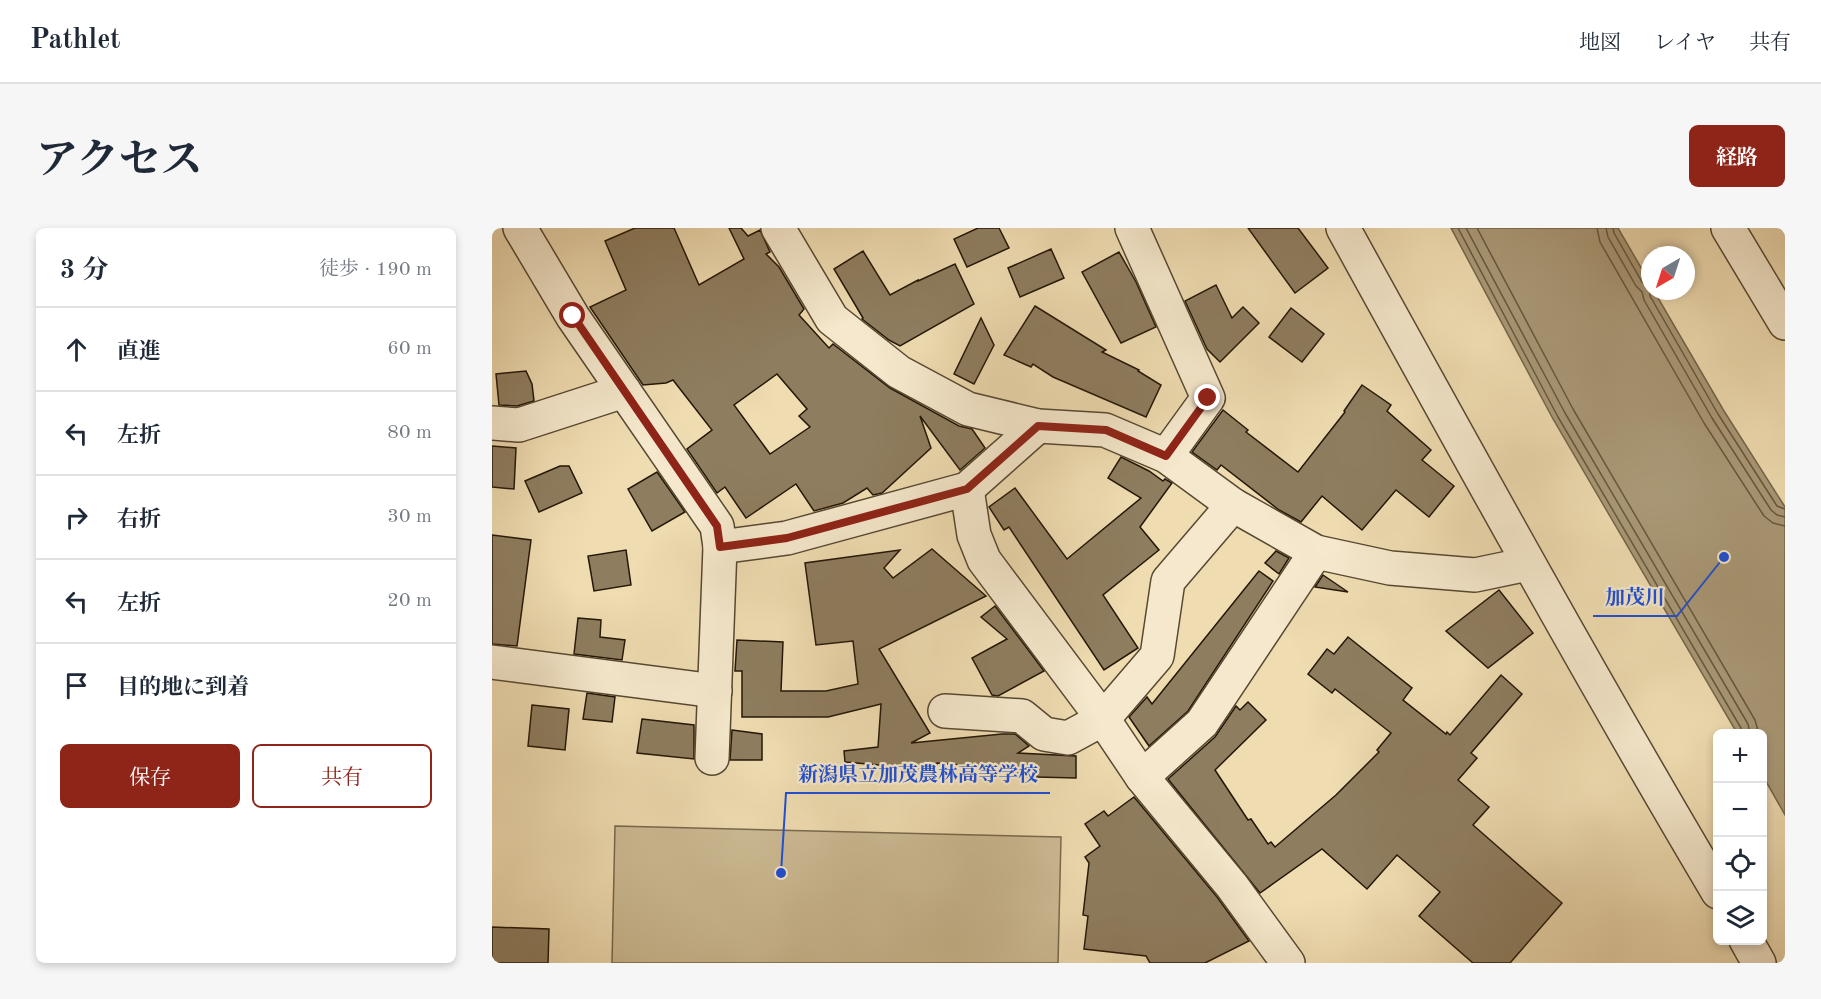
<!DOCTYPE html>
<html lang="ja">
<head>
<meta charset="utf-8">
<style>
  :root { --surface:#fff; --page:#f6f6f7; --text:#1f2937; --muted:#747a83; --line:#e0e1e3; --accent:#8f2418 }
  body { margin:0; font-family:"Old Standard TT","Noto Serif JP",serif; background:var(--page); color:var(--text) }
  .controls { position:absolute; right:18px; bottom:18px; display:grid; overflow:hidden; border-radius:9px; box-shadow:0 3px 9px #0003 }
  .controls button { width:54px; height:54px; display:grid; place-items:center; padding:0; border:0; border-bottom:2px solid var(--line); background:var(--surface); color:var(--text); font:30px sans-serif }
  .compass { position:absolute; left:1149px; top:18px; width:54px; height:54px; border-radius:50%; background:var(--surface); box-shadow:0 3px 9px #0003; rotate:219deg }
  .stop { position:absolute; width:18px; height:18px; margin:-14px; border:4px solid #8f2418; border-radius:50%; background:#fff }
  .stop.end { background:#8f2418; border-color:#fff; box-shadow:0 2px 6px #0008 }
  .list { margin:0; padding:0; list-style:none }
  h2 { display:flex; justify-content:space-between; align-items:center; height:78px; margin:0; padding:0 24px; font-size:26px }
  h2 small { font-size:20px; font-weight:400; color:var(--muted) }
  .list li { display:grid; grid-template-columns:39px 1fr auto; gap:18px; align-items:center; box-sizing:border-box; height:84px; padding:0 24px; border-top:2px solid var(--line) }
  .list b { display:block; font-size:22px; white-space:nowrap }
  .list em { font-size:20px; font-style:normal; color:var(--muted) }
  .actions { display:flex; gap:12px; padding:18px 24px }
  .actions a { flex:1; padding:14px 0; border:2px solid var(--accent); border-radius:9px; text-align:center; font-size:21px; color:var(--accent) }
  .actions .main { background:var(--accent); color:#fff }
  .icon { flex:none; width:33px; height:33px; fill:none; stroke:currentColor; stroke-width:2; stroke-linecap:round; stroke-linejoin:round }
  .map { position:relative; flex:none; width:1293px; height:735px; overflow:hidden; border-radius:9px }
  header { display:flex; align-items:center; gap:36px; box-sizing:border-box; height:84px; padding:0 30px; background:var(--surface); border-bottom:2px solid var(--line) }
  header strong { font-size:28px }
  nav { display:flex; gap:33px; margin-inline-start:auto; font-size:21px }
  .intro { display:flex; align-items:center; justify-content:space-between; box-sizing:border-box; height:144px; padding:0 36px }
  h1 { margin:0; font-size:42px }
  .button { padding:15px 27px; border-radius:9px; background:var(--accent); color:#fff; font-size:21px; font-weight:700 }
  main { display:flex; gap:36px; padding:0 36px }
  aside { flex:1; background:var(--surface); border-radius:9px; box-shadow:0 3px 9px #0003 }
  .map>svg:first-child { display:block }
</style>
</head>
<body>
<header>
<strong>Pathlet</strong>
<nav><a>地図</a><a>レイヤ</a><a>共有</a></nav>
</header>
<div class="intro"><h1>アクセス</h1><a class="button">経路</a></div>
<main>
<aside>
<h2>3 分<small>徒歩 · 190 m</small></h2>
<ul class="list">
<li><svg class="icon" aria-label="ahead" viewBox="0 0 24 24"><path d="M12 20V5M6 11l6-6 6 6"/></svg><div><b>直進</b></div><em>60 m</em></li>
<li><svg class="icon" aria-label="left" viewBox="0 0 24 24"><path d="M17 20v-9H6M10 6l-5 5 5 5"/></svg><div><b>左折</b></div><em>80 m</em></li>
<li><svg class="icon" aria-label="right" viewBox="0 0 24 24"><path d="M7 20v-9h11M14 6l5 5-5 5"/></svg><div><b>右折</b></div><em>30 m</em></li>
<li><svg class="icon" aria-label="left" viewBox="0 0 24 24"><path d="M17 20v-9H6M10 6l-5 5 5 5"/></svg><div><b>左折</b></div><em>20 m</em></li>
<li><svg class="icon" aria-label="arrive" viewBox="0 0 24 24"><path d="M6 21V4h12l-3 4 3 4H6"/></svg><div><b>目的地に到着</b></div></li>
</ul>
<div class="actions"><a class="main">保存</a><a>共有</a></div>
</aside>
<div class="map">
<svg width="1293" height="735" viewBox="0 0 1293 735">
  <rect width="100%" height="100%" fill="#efdcb1"/>
  <filter id="stains"><feTurbulence type="fractalNoise" baseFrequency=".00333" numOctaves="4"/><feColorMatrix values="0 0 0 0 .2 0 0 0 0 .09 0 0 0 0 .02 0 0 0 .5 -.17"/></filter>
  <radialGradient id="worn" r=".72"><stop offset=".6" stop-color="#630" stop-opacity="0"/><stop offset="1" stop-color="#630" stop-opacity=".3"/></radialGradient>
  <!-- green -->
  <path fill="#ccbb94" stroke="#78694e" stroke-width="1.5" d="M123,598L569,609L566,735H120Z"/>
  <!-- water -->
  <path fill="#a97" stroke="#74654a" stroke-width="1.5" d="M959,0H1126L1158,55V63H1162L1232,183L1293,279V587L1271,548L1270,506L1245,505L1061,191Z"/>
  <g fill="none" stroke-linecap="round" stroke-linejoin="round">
    <!-- shore -->
    <g stroke="#67583f" stroke-width="1.5">
      <path d="M966,0L1066,189L1249,500L1250,506"/>
      <path d="M974,0L1073,185L1256,496L1258,506"/>
      <path d="M985,0L1081,181L1263,492L1267,506"/>
      <path d="M1105,0L1108,14L1212,195L1272,288L1281,295L1293,298"/>
      <path d="M1114,0L1116,9L1144,58L1150,64L1152,72L1220,190L1279,282L1285,287L1293,289"/>
      <path d="M1121,0L1122,5L1150,54L1158,59"/>
      <path d="M1158,62V68L1226,186L1285,278L1293,281"/>
    </g>
  </g>
  <!-- building -->
  <g fill="#8e7d5f" stroke="#241707" stroke-width="1.5" fill-rule="evenodd">
    <path d="M143,0H182L207,57L252,31L237,0H249L256,8L268,2L278,24L274,26L287,39L312,81L307,87L337,120L341,116L398,160L467,198L480,201L493,220L468,242L428,188L439,220L390,265L381,267L375,260L351,275L322,283L304,256L254,290L233,259L225,265L195,221L220,202L181,152L174,155L151,157L98,79L134,62L113,13ZM285,146L315,181L307,188L318,199L278,226L242,177Z"/>
    <path d="M486,0H507L517,20L475,39L462,11Z"/>
    <path d="M756,0H806L836,40L803,65Z"/>
    <path d="M559,21L572,50L528,69L516,40Z"/>
    <path d="M371,23L398,67L426,52V53L463,36L482,76L408,118L397,112L370,91L371,90L342,41Z"/>
    <path d="M627,24L644,54L664,99L629,115L590,44Z"/>
    <path d="M724,57L740,90L751,79L767,95L728,134L715,121L693,73Z"/>
    <path d="M543,78L614,122L610,124L647,142L646,143L669,157L654,189L561,149L541,136L539,139L512,127Z"/>
    <path d="M799,80L832,106L810,134L777,109Z"/>
    <path d="M489,90L502,117L482,156L462,146Z"/>
    <path d="M34,143L40,156L42,173L25,178L7,177L4,146Z"/>
    <path d="M870,157L899,177L895,183L939,222L930,232L962,258L937,289L904,262L870,302L830,268L809,294L787,282L729,237L725,242L700,224L731,182L756,202L754,204L806,244L853,184L852,183Z"/>
    <path d="M0,218L24,220L22,261L0,259Z"/>
    <path d="M629,229L657,243L671,253L673,251L680,255L648,299L667,322L611,367L646,420L612,442L517,299L512,302L497,279L523,260L575,331L649,270L616,250Z"/>
    <path d="M68,238H77L90,265L47,284L33,253Z"/>
    <path d="M165,244L193,284L160,303L136,261Z"/>
    <path d="M0,307L39,312L25,418L0,416Z"/>
    <path d="M440,321L494,368L387,421L438,505L419,515L510,506H523L537,518L526,525L584,528V550L503,548V540L445,535L444,542L353,534L352,523L386,519L389,476L336,489H250V443H243L245,412L291,414L289,463H334L366,456L361,413L324,417L313,335L408,322L392,340L401,350Z"/>
    <path d="M134,322L139,357L102,363L96,328Z"/>
    <path d="M784,323L797,330L787,346L773,335Z"/>
    <path d="M767,343L781,353L696,483L657,518L637,489L655,469L660,476Z"/>
    <path d="M831,347L856,364L823,359Z"/>
    <path d="M1007,362L1041,405L996,440L954,403Z"/>
    <path d="M503,378L552,443L506,468L500,467L480,430L515,411L489,389Z"/>
    <path d="M86,390L109,392L108,409L133,412L130,432L82,426Z"/>
    <path d="M856,409L920,460L911,472L954,506L955,504L958,507L1009,447L1030,466L979,525L985,530L966,552L997,579L981,597L1070,675L1018,735H981L927,688L948,664L905,627L875,661L830,621L768,665L676,551L723,509L744,478L748,482L756,474L774,492L723,542L756,592L759,591L776,616L779,614L783,619L844,567L887,524L885,522L899,505L843,461L840,465L816,446L835,421L842,426Z"/>
    <path d="M95,465L123,469L120,494L91,491Z"/>
    <path d="M40,477L77,481L73,522L36,518Z"/>
    <path d="M150,491L202,497V531L145,525Z"/>
    <path d="M240,502L270,506V532H238Z"/>
    <path d="M642,569L725,669L757,713L713,735H658L654,728L592,721L596,688L591,687L597,635L593,629L608,618L593,596L612,583L616,588Z"/>
    <path d="M0,699L57,701L56,735H0Z"/>
  </g>
  <g fill="none" stroke-linecap="round" stroke-linejoin="round">
    <!-- minor casing -->
    <g stroke="#574832" stroke-width="36">
      <g id="minor">
        <path d="M28,0L81,89L225,298L228,319L220,530"/>
        <path d="M286,0L340,91L407,144L476,181L546,198L613,202L674,228L741,277L824,324L898,340L983,347L1036,336"/>
        <path d="M640,0L716,170L674,228"/>
        <path d="M851,0C974,223 1096,445 1226,664"/>
        <path d="M1236,0L1293,95"/>
        <path d="M0,195L27,197L132,163"/>
        <path d="M475,261L482,307L492,332L611,491L650,549L740,658L796,735"/>
        <path d="M228,319L295,310L475,261L546,198"/>
        <path d="M0,434L223,463"/>
        <path d="M453,483L530,488L552,506L576,510L611,491L665,428L676,353L741,277"/>
        <path d="M650,549L710,495L824,324"/>
        <path d="M1254,712L1267,735"/>
      </g>
    </g>
    <!-- minor -->
    <use href="#minor" stroke="#f5e8cc" stroke-width="33"/>
  </g>
  <g fill="none" stroke-linecap="round" stroke-linejoin="round">
    <!-- route -->
    <path stroke="#8f2418" stroke-width="8" d="M81,88L225,298L228,319L295,310L475,261L546,198L614,202L674,228L716,170"/>
  </g>
  <!-- callouts -->
  <path fill="none" stroke="#1d4ed8" stroke-width="2" d="M1232 329L1185 388H1101M289 645L294 565H558"/>
  <g fill="#1d4ed8" stroke="#f5e8cc" stroke-width="2">
    <circle cx="1232" cy="329" r="6"/>
    <circle cx="289" cy="645" r="6"/>
  </g>
  <g font-size="20" text-anchor="middle" font-weight="bold" fill="#1d4ed8" stroke="#f5e8cc" stroke-width="4.5" stroke-linejoin="round" paint-order="stroke">
    <text x="1143" y="376">加茂川</text>
    <text x="426" y="553">新潟県立加茂農林高等学校</text>
  </g>
  <rect width="100%" height="100%" filter="url(#stains)"/>
  <rect width="100%" height="100%" fill="url(#worn)"/>
</svg>
<div class="controls">
<button>+</button>
<button>−</button>
<button><svg class="icon" aria-label="locate" viewBox="0 0 24 24"><circle cx="12" cy="12" r="6"/><path d="M12 2v4M12 18v4M2 12h4M18 12h4"/></svg></button>
<button><svg class="icon" aria-label="layers" viewBox="0 0 24 24"><path d="M12 4l9 5-9 5-9-5zM3 14l9 5 9-5"/></svg></button>
</div>
<svg class="compass" viewBox="-18 -18 36 36"><path d="M0-13l5 13h-10z" fill="#e53935"/><path d="M0 13l5-13h-10z" fill="#747a83"/></svg>
<div class="stop" style="left:81px;top:88px"></div>
<div class="stop end" style="left:716px;top:170px"></div>
</div>
</main>
</body>
</html>
